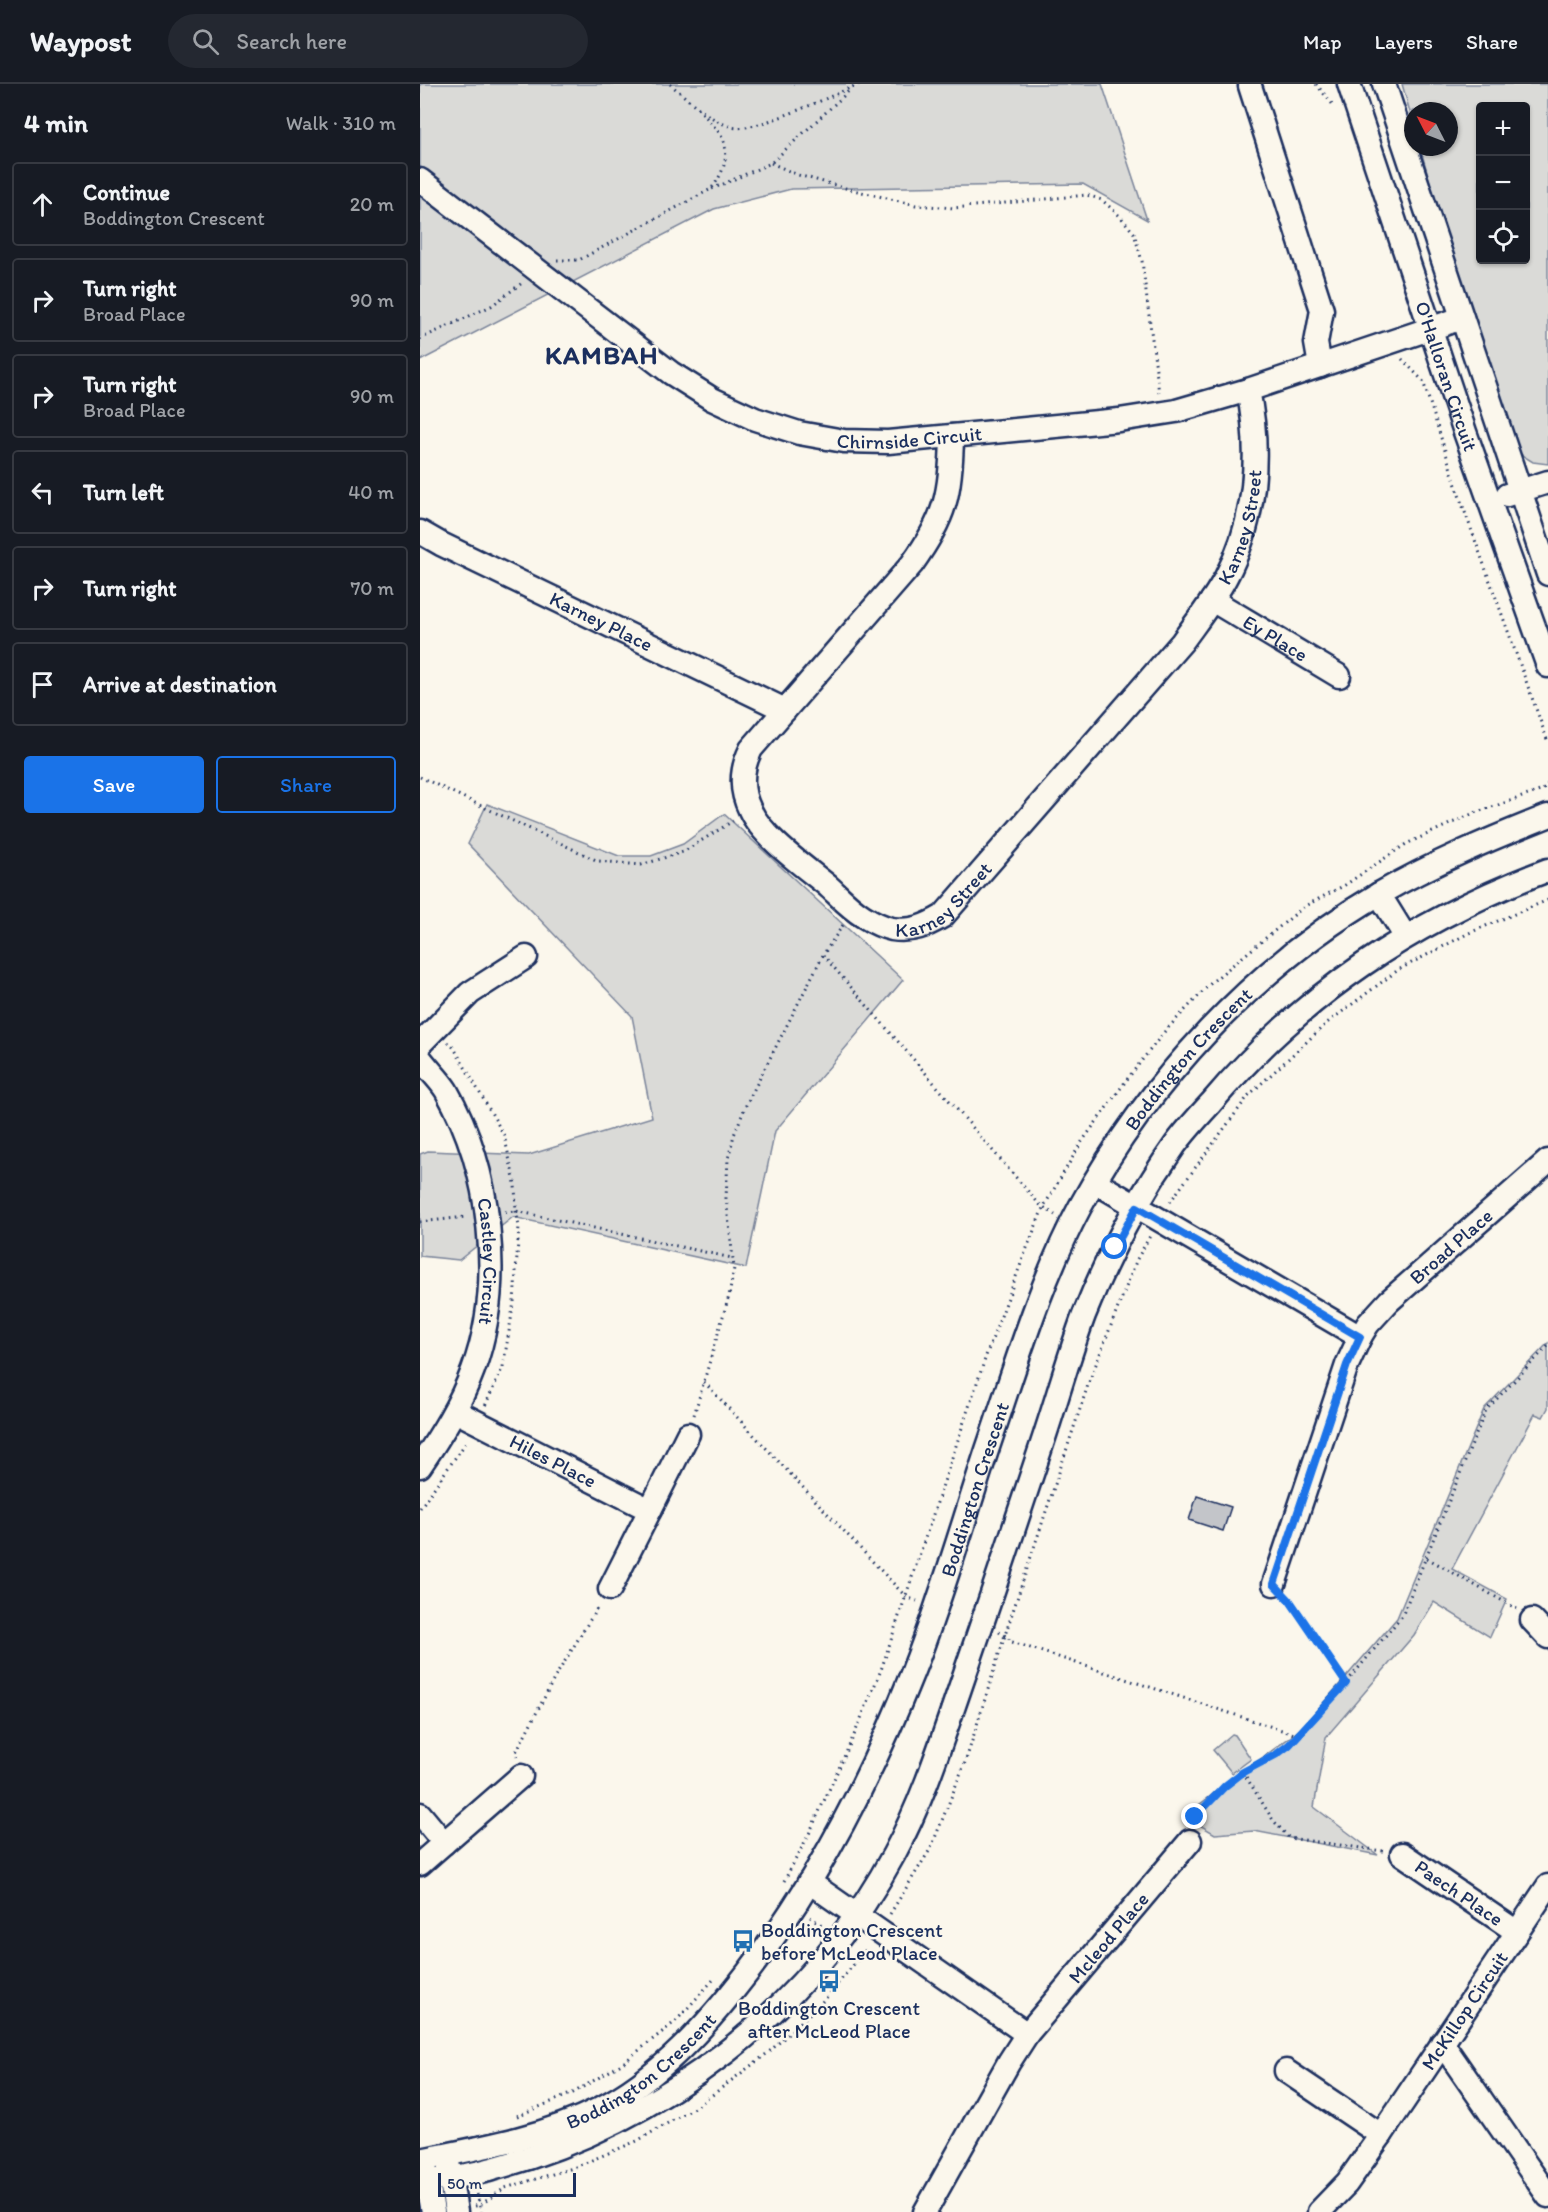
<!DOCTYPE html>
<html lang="en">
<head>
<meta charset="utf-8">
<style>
  :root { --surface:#171b24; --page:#242831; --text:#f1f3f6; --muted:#9ea1a6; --line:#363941; --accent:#1a73e8 }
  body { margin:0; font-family:Itim,sans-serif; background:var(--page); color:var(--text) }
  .controls { position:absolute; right:18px; top:18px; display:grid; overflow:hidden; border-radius:6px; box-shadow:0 2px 4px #0004 }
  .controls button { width:54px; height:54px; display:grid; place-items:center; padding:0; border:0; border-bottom:2px solid var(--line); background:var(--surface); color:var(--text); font:30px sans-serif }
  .compass { position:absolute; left:984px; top:18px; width:54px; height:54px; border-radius:50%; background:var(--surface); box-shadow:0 2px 4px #0004; rotate:312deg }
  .scale { position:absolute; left:18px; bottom:15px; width:138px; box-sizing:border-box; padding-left:6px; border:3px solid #1b2f5e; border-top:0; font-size:16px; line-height:21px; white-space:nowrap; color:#1b2f5e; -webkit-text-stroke:4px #fbf7ec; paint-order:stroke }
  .stop { position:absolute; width:18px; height:18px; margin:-14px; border:4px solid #1a73e8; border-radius:50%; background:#fff }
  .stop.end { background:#1a73e8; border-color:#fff; box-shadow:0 2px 6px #0008 }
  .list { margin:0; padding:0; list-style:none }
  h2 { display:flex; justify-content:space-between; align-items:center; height:78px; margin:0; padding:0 24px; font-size:26px }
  h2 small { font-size:20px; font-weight:400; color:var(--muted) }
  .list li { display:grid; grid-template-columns:39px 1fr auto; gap:18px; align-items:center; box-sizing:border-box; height:84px; margin:0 12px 12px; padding:0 12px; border:2px solid var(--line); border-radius:6px }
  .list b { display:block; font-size:22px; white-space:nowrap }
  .list p { margin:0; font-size:20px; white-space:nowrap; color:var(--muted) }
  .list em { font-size:20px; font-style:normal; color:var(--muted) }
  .actions { display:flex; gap:12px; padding:18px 24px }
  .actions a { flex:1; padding:14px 0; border:2px solid var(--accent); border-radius:6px; text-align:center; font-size:21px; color:var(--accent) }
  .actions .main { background:var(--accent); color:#fff }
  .icon { flex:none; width:33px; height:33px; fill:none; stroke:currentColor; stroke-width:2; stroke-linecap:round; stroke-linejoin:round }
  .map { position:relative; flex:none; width:1128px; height:2128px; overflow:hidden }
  header { display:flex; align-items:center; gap:36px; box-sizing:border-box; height:84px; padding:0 30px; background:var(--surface); border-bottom:2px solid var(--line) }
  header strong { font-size:28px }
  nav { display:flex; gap:33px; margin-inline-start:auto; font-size:21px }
  .search { width:420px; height:54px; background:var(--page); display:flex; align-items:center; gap:15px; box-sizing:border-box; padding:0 21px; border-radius:33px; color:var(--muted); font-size:22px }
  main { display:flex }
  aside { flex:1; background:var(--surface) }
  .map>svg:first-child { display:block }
</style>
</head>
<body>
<header>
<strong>Waypost</strong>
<div class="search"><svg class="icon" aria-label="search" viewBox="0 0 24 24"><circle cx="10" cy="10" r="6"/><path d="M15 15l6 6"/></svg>Search here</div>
<nav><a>Map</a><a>Layers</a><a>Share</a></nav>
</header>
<main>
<aside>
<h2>4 min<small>Walk · 310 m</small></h2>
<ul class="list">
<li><svg class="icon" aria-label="ahead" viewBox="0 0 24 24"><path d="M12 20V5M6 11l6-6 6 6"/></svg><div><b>Continue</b><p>Boddington Crescent</p></div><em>20 m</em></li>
<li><svg class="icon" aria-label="right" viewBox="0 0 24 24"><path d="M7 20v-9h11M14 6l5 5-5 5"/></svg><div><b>Turn right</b><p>Broad Place</p></div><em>90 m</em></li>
<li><svg class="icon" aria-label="right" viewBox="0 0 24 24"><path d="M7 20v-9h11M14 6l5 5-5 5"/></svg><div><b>Turn right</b><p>Broad Place</p></div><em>90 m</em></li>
<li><svg class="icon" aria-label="left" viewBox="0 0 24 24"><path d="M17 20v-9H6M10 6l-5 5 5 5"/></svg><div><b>Turn left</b></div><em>40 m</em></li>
<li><svg class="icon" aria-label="right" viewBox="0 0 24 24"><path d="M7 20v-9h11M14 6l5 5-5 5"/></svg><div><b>Turn right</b></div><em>70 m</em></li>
<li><svg class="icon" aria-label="arrive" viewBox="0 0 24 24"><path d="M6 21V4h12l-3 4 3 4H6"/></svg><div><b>Arrive at destination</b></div></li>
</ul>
<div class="actions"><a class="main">Save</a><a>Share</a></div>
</aside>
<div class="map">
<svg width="1128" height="2128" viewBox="0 0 1128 2128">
  <rect width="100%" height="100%" fill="#fbf7ec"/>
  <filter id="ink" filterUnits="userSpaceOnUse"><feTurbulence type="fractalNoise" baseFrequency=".0167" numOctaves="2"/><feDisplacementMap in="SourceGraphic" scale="12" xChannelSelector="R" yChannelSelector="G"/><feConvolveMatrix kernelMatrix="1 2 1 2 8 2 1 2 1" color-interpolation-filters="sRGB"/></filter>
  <g filter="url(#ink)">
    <!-- green -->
    <g fill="#dadad7" stroke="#7a849a" stroke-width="1.5" fill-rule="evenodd">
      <path d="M0,0H682L727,136L663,100L371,105L294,125L0,277Z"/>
      <path d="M982,0H1128V380L1113,378L1100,370L1017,123L1000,63H1029V27H993V39ZM1060,22H1106V176H1060Z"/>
      <path d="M67,720L199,772H231L263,760L304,730L483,896L355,1047L326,1184L93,1133L39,1176L0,1172V1070L8,1067L109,1071L232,1033L212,932L48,760Z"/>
      <path d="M1128,1259V1324L1123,1333L1115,1330L1032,1485L1087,1515L1070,1553L1014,1518L994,1551L906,1653L894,1723L958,1771L834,1747L795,1750L764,1732L881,1645L977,1534L1064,1325Z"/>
      <path d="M812,1650L815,1651L831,1675L812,1689L793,1666Z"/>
    </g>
    <!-- building -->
    <path fill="#c3c5c9" stroke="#1b2f5e" stroke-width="1.5" d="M777,1412L811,1423L803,1447L769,1436Z"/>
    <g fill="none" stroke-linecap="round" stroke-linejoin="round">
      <!-- minor casing -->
      <g stroke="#1b2f5e" stroke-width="27">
        <g id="minor">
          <path id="s1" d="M929,0L1045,348L1128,582"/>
          <path d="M964,0L1128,490"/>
          <path d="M830,2L902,226L896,259L900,282"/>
          <path id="s2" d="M0,96L251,289L292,315L335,335L379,349L424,357L468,358L699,336L756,327L828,306L1042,234"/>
          <path id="s3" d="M532,352C531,409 526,433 492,480L331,665C321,685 320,706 330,726C342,753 385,783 408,802C419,812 430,824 443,832C451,837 462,843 472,845C492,848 506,842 523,832L762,558C777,537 794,516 806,493C836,437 841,368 828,306"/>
          <path d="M1087,411L1128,398"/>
          <path id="s4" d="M0,448L21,460L365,626"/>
          <path id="s5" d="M792,516L919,592"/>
          <path d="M959,810L985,852"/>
          <path d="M0,960L50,909L106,873"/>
          <path id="s6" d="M0,974C8,985 19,995 26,1006C71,1085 85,1200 53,1286C40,1321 21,1351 0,1382"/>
          <path d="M675,1098L940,1253L927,1281L854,1500"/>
          <path id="s7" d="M940,1253L948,1240L969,1217L1128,1077"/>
          <path id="s8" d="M35,1327L230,1426L190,1505"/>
          <path d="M230,1426L268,1350"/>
          <path d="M1112,1536L1128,1553"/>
          <path d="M0,1730L24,1759L0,1780"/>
          <path d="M24,1759L101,1692"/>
          <path id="s9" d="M982,1770L1097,1848"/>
          <path d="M389,1798L607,1950L589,1978L505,2128"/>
          <path id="s10" d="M607,1950L770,1757"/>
          <path d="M1022,1959L1128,2112"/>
          <path d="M866,1987L961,2051"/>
          <path id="s11" d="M0,2076C60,2064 123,2053 179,2025C239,1995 288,1940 328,1888C398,1797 451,1693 493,1587C521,1516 543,1439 567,1366C595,1284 619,1200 660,1123C729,997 834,883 959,810C1013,779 1070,755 1128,732"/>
          <path d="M28,2078L36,2128"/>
          <path d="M5,2082L13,2128"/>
          <path d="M0,2099C24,2094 49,2092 72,2085C242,2039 391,1925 474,1770C502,1718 520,1662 539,1607C567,1526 594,1444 621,1363C636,1319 648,1274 664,1231C687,1173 719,1112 755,1061C766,1046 779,1032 791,1019C884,909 994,836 1128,786"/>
          <path id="s12" d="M899,2128L927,2099L961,2051L1128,1802"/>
        </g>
      </g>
      <!-- path -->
      <g stroke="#1b2f5e" stroke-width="3" stroke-dasharray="1.5 4.5" stroke-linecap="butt">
        <path d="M250,0C269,16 288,35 311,43C332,50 415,10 439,0"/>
        <path d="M896,0L914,22"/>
        <path d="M351,79L378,91L429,105L496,121L534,124L667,111L682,116L700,132L714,149L722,177L739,309"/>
        <path d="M292,105L351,79L431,5"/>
        <path d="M137,176H159L291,105C302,92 310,73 303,55C298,45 285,33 278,24"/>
        <path d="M0,255L71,222L102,199"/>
        <path d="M982,275L1003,297L1041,417L1128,658"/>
        <path d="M0,693L178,777L221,781L263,768L313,737"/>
        <path d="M403,871L619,1120L635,1131"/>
        <path d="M28,958L34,964L84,1051L95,1099L96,1127L99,1142L94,1218L83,1283L65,1322"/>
        <path d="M750,1118L829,1011L907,939L978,886L1049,849L1128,816"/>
        <path d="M85,1128L96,1127L312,1174"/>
        <path d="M0,1138L46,1133"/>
        <path d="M284,1298L486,1513L497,1517"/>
        <path d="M274,1331L309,1212L314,1184L306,1114L308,1075L314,1051L326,1021L403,871L423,841"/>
        <path d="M0,1424L47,1357"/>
        <path d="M1007,1474L1097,1525"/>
        <path d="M867,1514L926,1599"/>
        <path d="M579,1548L589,1554V1557L877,1651"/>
        <path d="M97,1673L96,1668L134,1595L179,1521"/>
        <path d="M823,1688L853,1736L869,1754L963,1767"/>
        <path d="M774,1738L775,1733L805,1702L823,1688L857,1670L869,1661L926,1599L982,1532L1066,1326L1128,1262"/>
        <path d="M364,1797L388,1752L435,1649L461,1586L567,1269L605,1169L623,1124L661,1059L708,994L745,947L793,897L885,822L925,801L986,760L1054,729L1123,706L1128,700"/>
        <path d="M470,1830L511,1764L546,1676L585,1551L669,1298L717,1175L730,1152"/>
        <path d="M390,1833L402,1841"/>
        <path d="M97,2032L153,2009L203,1979L256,1937L294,1895"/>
        <path d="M57,2110L61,2128"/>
        <path d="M55,2122L60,2121L85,2104L153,2084L217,2057L279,2021L349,1968L406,1914L448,1863"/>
      </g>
      <!-- minor -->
      <use href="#minor" stroke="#fbf7ec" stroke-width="22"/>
    </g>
  </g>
  <g fill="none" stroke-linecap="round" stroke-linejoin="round" filter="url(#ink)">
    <!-- route -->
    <path stroke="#1a73e8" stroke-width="8" d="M695,1163L717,1123L940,1253L927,1281L854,1500L870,1517L926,1599L869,1661L857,1670L823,1688L805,1702L775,1733"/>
  </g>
  <!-- icons -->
  <defs>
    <g id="bus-bare" transform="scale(1.8)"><path d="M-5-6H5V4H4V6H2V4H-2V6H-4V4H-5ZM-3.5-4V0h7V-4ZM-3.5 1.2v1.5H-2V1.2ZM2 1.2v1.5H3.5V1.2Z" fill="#1f6fb2" stroke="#fbf7ec" stroke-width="2.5" paint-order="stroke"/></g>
  </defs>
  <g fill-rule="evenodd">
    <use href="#bus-bare" x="323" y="1857"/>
    <use href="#bus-bare" x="409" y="1897"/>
  </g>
  <g text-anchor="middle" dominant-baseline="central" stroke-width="5" stroke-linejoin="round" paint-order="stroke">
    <!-- street labels -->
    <g font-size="20" fill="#1b2f5e" stroke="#fbf7ec">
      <text stroke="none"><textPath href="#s1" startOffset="308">O'Halloran Circuit</textPath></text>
      <text stroke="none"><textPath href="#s2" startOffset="570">Chirnside Circuit</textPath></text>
      <text stroke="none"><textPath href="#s3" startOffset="1182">Karney Street</textPath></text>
      <text stroke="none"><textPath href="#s4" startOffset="202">Karney Place</textPath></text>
      <text stroke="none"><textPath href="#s5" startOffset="74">Ey Place</textPath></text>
      <text stroke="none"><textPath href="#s3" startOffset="696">Karney Street</textPath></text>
      <text stroke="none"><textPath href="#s11" startOffset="1413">Boddington Crescent</textPath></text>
      <text stroke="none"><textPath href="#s7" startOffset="129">Broad Place</textPath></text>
      <text stroke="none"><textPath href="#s6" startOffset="220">Castley Circuit</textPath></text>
      <text stroke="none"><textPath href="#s8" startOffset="110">Hiles Place</textPath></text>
      <text stroke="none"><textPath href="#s11" startOffset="927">Boddington Crescent</textPath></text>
      <text stroke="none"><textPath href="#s9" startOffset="69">Paech Place</textPath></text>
      <text stroke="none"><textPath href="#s10" startOffset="126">Mcleod Place</textPath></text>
      <text stroke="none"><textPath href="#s12" startOffset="249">McKillop Circuit</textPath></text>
      <text stroke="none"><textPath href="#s11" startOffset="243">Boddington Crescent</textPath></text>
    </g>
    <!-- poi labels -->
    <g font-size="20" fill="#1b2f5e" stroke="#fbf7ec" text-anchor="start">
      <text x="341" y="1846">Boddington Crescent<tspan x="341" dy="23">before McLeod Place</tspan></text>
      <text x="409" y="1924" text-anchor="middle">Boddington Crescent<tspan x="409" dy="23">after McLeod Place</tspan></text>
    </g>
    <!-- district labels -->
    <g font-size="26" font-weight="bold" letter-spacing="1.5" fill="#1b2f5e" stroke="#fbf7ec">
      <text x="182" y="271">KAMBAH</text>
    </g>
  </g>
</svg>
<div class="controls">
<button>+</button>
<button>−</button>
<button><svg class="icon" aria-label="locate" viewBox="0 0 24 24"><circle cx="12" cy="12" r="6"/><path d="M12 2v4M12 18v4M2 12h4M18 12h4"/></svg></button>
</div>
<svg class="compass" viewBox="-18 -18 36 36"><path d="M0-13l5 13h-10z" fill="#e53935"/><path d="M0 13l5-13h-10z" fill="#9ea1a6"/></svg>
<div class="scale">50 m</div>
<div class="stop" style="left:695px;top:1163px"></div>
<div class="stop end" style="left:775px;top:1733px"></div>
</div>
</main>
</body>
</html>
